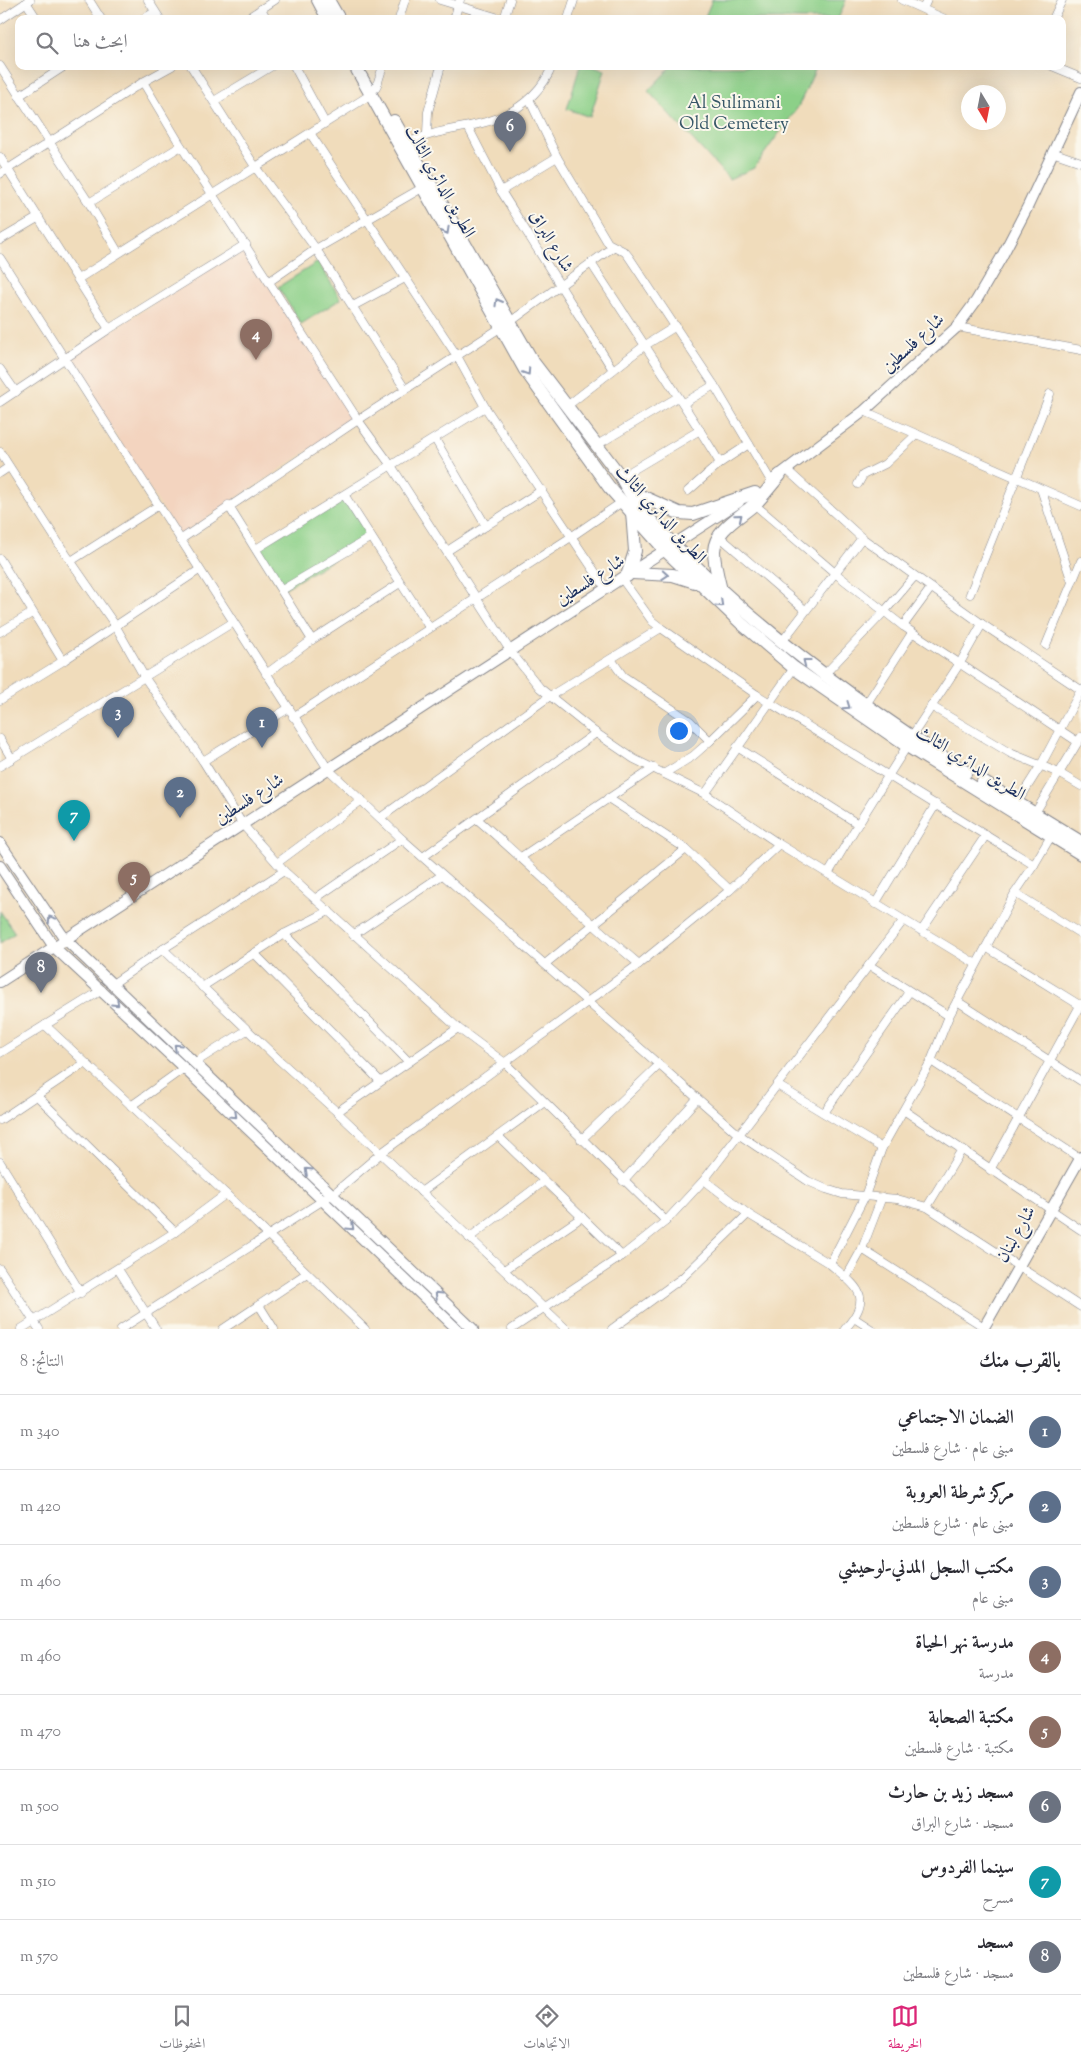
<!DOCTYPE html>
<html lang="ar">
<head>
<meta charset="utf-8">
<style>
  :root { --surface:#fff; --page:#f2f2f3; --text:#2b2b33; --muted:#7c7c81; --line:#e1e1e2; --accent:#db2777 }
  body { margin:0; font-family:"Sorts Mill Goudy",Amiri,serif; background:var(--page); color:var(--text); direction:rtl }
  .compass { position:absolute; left:961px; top:85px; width:45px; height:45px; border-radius:50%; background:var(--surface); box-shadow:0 5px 20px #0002; rotate:170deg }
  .you { position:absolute; left:678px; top:730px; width:18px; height:18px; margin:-12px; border:4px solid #fff; border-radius:50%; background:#1a73e8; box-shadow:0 0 0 8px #1a73e833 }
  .badge { display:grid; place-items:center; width:32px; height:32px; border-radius:50%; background:var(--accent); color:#fff; font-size:16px; font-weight:700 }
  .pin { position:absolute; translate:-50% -41px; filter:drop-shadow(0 1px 2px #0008) }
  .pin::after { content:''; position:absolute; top:26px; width:18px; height:15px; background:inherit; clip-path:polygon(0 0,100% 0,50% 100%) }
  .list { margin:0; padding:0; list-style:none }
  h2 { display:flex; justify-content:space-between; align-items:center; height:65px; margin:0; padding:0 20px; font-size:21px }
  h2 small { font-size:16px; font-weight:400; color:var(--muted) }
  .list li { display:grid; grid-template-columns:32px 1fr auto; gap:15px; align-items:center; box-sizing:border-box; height:75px; padding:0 20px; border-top:1px solid var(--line) }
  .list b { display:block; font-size:19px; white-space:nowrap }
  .list p { margin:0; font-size:16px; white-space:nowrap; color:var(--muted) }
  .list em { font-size:16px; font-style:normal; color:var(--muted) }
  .icon { flex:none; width:28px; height:28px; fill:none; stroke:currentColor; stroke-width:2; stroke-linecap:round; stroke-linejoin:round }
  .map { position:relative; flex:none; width:1081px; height:1329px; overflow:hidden; direction:ltr }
  .search { position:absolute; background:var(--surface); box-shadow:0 5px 20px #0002; left:15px; right:15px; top:15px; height:55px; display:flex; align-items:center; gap:12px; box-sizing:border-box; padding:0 18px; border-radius:10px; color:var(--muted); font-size:19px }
  .sheet { height:665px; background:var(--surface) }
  nav { display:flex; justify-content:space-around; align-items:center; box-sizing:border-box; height:70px; border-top:1px solid var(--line); background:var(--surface); font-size:14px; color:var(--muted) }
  nav a { display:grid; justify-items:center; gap:2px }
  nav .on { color:var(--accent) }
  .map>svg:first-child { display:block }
</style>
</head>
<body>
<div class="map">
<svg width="1081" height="1329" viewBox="0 0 1081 1329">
  <rect width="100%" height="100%" fill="#fbf7ec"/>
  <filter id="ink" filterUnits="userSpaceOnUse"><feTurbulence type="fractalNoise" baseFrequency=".02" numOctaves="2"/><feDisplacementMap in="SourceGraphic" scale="10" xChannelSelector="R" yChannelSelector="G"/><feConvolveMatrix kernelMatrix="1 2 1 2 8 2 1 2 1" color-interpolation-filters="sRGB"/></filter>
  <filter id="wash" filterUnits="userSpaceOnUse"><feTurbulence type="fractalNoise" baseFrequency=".0096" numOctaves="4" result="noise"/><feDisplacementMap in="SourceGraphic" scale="20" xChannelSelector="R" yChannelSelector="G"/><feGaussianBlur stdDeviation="1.12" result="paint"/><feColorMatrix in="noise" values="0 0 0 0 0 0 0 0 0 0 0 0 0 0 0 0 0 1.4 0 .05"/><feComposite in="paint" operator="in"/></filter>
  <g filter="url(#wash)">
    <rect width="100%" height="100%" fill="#f0dcbb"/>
    <!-- built -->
    <path fill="#f3d4bf" d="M245,246L355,419L180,536L67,359Z"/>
    <!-- green -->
    <g fill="#8cd088" stroke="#548073">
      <path d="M712,0H846L838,19H704Z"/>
      <path d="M580,66H594L605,70L590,117L567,109Z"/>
      <path d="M672,66H817L798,107L754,168L729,179L648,91Z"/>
      <path d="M318,262L341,299L301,324L278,287Z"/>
      <path d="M345,496L371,537L282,590L256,549Z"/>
      <path d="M0,911L15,933L0,943Z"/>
    </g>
  </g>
  <g filter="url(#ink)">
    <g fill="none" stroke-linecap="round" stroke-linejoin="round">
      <!-- minor casing -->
      <g stroke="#86868c" stroke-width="9">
        <g id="minor">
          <path d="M89,0L101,19"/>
          <path d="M148,0L160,19"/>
          <path d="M440,0L502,19"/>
          <path d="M902,0L945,19"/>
          <path d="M26,2L37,19"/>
          <path d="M261,9L267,19"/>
          <path d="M923,9L927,0"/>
          <path d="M143,19L155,12"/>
          <path d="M246,19L275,0"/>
          <path d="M399,19L405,0"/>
          <path d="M454,19L460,0"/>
          <path d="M504,19L510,0"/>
          <path d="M568,19L574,0"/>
          <path d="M1053,19L1062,0"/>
          <path d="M0,20L30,0"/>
          <path d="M0,66L89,203L118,252"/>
          <path d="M191,66L256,168L316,249L405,389"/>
          <path d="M294,66L325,123"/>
          <path d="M1052,66L1081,78"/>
          <path d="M143,82L181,146L358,420L392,467L511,652L540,688L596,733L634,759L705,794L779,844L976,964"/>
          <path d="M376,88L383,66"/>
          <path d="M19,96L65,66"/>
          <path d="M529,99L557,157L608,243L625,252L629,257L714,385L771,481"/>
          <path d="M214,101L272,66"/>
          <path d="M468,127L501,191L613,370"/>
          <path d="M310,133L457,356L485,407L607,590"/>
          <path d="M427,134L428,112L441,66"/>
          <path d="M407,143C452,122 495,133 533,95C541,87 548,77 552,66"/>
          <path d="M1052,152L1081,162"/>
          <path d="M0,157L109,329"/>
          <path d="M0,174L143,82L172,66"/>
          <path d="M501,191L557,157"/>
          <path d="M89,203L181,146"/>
          <path d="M0,240L39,217"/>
          <path d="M0,258L328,769L402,839L738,1134L808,1181L826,1189L842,1194L897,1199L927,1207L1081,1307"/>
          <path d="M591,263C634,330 679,395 720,463L749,444"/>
          <path d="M78,279L370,95"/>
          <path d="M270,281L316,249L422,188"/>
          <path d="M353,306L405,278"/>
          <path d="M510,322L613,247"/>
          <path d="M957,327L1081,350"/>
          <path d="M0,369L16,392"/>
          <path d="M0,402L109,329L246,244"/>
          <path d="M684,403L714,385"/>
          <path d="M567,406L644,346L676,326"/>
          <path d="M864,411L1081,506"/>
          <path d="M435,439L486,526"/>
          <path d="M597,445L678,397"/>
          <path d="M0,452L63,550L115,625L145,678L203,761L243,825L284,871L458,1028L505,1063L666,1221"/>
          <path d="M787,470L862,538L982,624L1081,690"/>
          <path d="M0,473L9,467"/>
          <path d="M621,477L700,430"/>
          <path d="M858,484L863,475L885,464L917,434"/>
          <path d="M1041,489L1072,582"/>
          <path d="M688,491L720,463"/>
          <path d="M345,496L429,627"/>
          <path d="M754,504L835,573L903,626L1078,742"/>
          <path d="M228,505L312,640"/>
          <path d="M719,536L805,610"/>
          <path d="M180,540L358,420L500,328"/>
          <path d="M256,549L485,407"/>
          <path d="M447,551L542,490"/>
          <path d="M0,559L63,661"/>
          <path d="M71,561L159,505"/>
          <path d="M622,579L652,621L661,628L757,695L1034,865L1015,893L949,1016L931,1061L882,1148L865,1196L830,1264L748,1214L704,1180"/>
          <path d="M282,590L371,537"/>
          <path d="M970,594L1050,394"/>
          <path d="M903,626L931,588"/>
          <path d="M0,632L32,613"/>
          <path d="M781,643L862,538"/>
          <path d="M1046,645L1081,561"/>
          <path d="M611,659L623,676L690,721L710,741L757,695"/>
          <path d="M266,674L312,640L400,583"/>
          <path d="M823,676L884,612L914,577"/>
          <path d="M0,700L63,661L199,570"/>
          <path d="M865,706L912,633"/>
          <path d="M931,706L1010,753L1059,773L1081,786"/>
          <path d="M293,717L571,537L622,502"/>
          <path d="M912,736L960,663L982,624"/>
          <path d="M0,739L12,759"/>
          <path d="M737,747L858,824L907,746"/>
          <path d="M203,761L289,708"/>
          <path d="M0,766L232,623"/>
          <path d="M665,773L693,756L710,741"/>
          <path d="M705,794L794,668"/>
          <path d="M608,798L686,849L730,890"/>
          <path d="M1017,803L1041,765L1081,690"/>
          <path d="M1035,813L1081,737"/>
          <path d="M380,818L550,696L661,628"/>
          <path d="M477,819C532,866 583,918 639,964"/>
          <path d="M423,857L596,733"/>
          <path d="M521,857L654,768"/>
          <path d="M277,863L362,800"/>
          <path d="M1034,865L1051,836"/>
          <path d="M828,874L858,824"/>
          <path d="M1015,893L1081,934"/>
          <path d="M316,898L402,839"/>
          <path d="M875,904L936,804"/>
          <path d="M922,930L986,835"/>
          <path d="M284,934L408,1061"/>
          <path d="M353,935L442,875"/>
          <path d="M986,947L1081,1006"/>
          <path d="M163,949L279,1060L337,1112L566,1329"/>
          <path d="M254,953L379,1080"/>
          <path d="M545,964L686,849"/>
          <path d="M869,965L949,1016"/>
          <path d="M111,985L163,949L284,871"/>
          <path d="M202,987L284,934L329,911"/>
          <path d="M957,1001L1081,1081"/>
          <path d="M45,1025L226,1194L365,1329"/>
          <path d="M0,1053L102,990"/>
          <path d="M931,1061L1081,1159"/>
          <path d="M194,1063L247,1030"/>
          <path d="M777,1085L882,1148"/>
          <path d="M37,1096L175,1232"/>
          <path d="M131,1106L184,1068"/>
          <path d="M905,1111L1081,1230"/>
          <path d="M337,1112L458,1028"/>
          <path d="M824,1113L909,992"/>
          <path d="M0,1120L85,1063"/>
          <path d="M499,1137L622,1256"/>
          <path d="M581,1140L659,1065"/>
          <path d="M0,1162L81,1293"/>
          <path d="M990,1170L1081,1004"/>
          <path d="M623,1181L697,1099"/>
          <path d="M421,1192L543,1103"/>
          <path d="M882,1197L862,1249L984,1327"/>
          <path d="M927,1207L961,1151"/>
          <path d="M469,1238L543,1182"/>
          <path d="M830,1264C858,1288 874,1296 845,1329"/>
          <path d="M0,1269L39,1329"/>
          <path d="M118,1269L156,1329"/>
          <path d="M504,1270L582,1217"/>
          <path d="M846,1278L862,1249"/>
          <path d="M259,1305L274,1329"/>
          <path d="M854,1318L871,1329"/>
          <path d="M21,1329L175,1232L226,1194"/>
          <path d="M121,1329L333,1194L380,1154L639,964L730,890L779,844"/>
          <path d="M223,1329L307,1273"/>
          <path d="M512,1329L622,1256L666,1221L704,1180L903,921"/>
          <path d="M612,1329L682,1278L748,1214"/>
        </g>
      </g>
      <!-- tertiary casing -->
      <g stroke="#86868c" stroke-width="12">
        <g id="tertiary">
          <path d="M774,479L864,411L957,327L976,301L1001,258L1027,208L1081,92"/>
          <path d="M0,843L65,939L473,1329"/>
          <path d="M0,866L54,947L184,1068L457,1329"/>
          <path d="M0,982L739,502"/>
          <path d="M983,1329L1081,1157"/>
        </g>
      </g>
      <!-- trunk casing -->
      <g stroke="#86868c" stroke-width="14">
        <g id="trunk">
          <path d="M318,0L328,19"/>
          <path d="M328,0L339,19"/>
          <path d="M355,66L525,370L609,487L666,551L742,624L794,668L907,746L1081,854"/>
          <path d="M394,121L533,362L621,477C640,515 675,546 705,575C785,650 873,713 966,772"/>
          <path d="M630,491L679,513L693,514L755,493"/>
          <path d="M632,573L673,575L695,582"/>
          <path d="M627,576L635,551L632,512"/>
          <path d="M721,590C718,578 714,564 714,551C715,529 742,516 757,502C765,494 772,484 780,475"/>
          <path d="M983,782L1081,842"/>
        </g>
      </g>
      <!-- minor -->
      <use href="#minor" stroke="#fff" stroke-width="8"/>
      <!-- tertiary -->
      <use href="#tertiary" stroke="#fff" stroke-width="10"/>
      <!-- trunk -->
      <use href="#trunk" stroke="#fff" stroke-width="12"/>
    </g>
    <!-- one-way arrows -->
    <defs><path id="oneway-chevron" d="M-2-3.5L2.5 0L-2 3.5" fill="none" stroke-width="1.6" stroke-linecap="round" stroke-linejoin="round" transform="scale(1.25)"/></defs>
    <g stroke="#8d97ae">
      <use href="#oneway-chevron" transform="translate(446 231) rotate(61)"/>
      <use href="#oneway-chevron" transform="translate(498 302) rotate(-120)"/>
      <use href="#oneway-chevron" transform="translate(527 372) rotate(57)"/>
      <use href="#oneway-chevron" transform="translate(739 517) rotate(-40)"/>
      <use href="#oneway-chevron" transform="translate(665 575) rotate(4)"/>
      <use href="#oneway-chevron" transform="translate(720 604) rotate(43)"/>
      <use href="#oneway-chevron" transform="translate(806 662) rotate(-142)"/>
      <use href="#oneway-chevron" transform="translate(847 706) rotate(35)"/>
      <use href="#oneway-chevron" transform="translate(51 919) rotate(-124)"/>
      <use href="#oneway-chevron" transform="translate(116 1003) rotate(43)"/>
      <use href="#oneway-chevron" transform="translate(177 1047) rotate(-137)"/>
      <use href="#oneway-chevron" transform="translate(234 1115) rotate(44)"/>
      <use href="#oneway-chevron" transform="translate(308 1171) rotate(-137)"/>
      <use href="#oneway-chevron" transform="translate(351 1227) rotate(44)"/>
      <use href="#oneway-chevron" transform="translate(438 1295) rotate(-136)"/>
    </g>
  </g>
  <g text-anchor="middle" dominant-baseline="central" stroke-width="4" stroke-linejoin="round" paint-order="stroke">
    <!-- park labels -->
    <g font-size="18" fill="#375768" stroke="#fbf7ec">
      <text x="734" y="104">Al Sulimani<tspan x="734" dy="21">Old Cemetery</tspan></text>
    </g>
    <!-- street labels -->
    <g font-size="18" fill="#1b2f5e" stroke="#fbf7ec">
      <text transform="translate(439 182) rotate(61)">الطريق الدائري الثالث</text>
      <text transform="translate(550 242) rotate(59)">شارع البراق</text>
      <text transform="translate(914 344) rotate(-43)">شارع فلسطين</text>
      <text transform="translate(660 515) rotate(48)">الطريق الدائري الثالث</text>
      <text transform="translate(591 581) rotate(-33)">شارع فلسطين</text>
      <text transform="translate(970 764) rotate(32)">الطريق الدائري الثالث</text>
      <text transform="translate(250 800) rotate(-33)">شارع فلسطين</text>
      <text transform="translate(1017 1235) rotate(-61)">شارع لبنان</text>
    </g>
  </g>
</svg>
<svg class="compass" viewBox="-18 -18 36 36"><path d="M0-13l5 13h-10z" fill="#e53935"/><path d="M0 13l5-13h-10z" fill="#7c7c81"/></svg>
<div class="you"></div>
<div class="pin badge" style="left:262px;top:748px;background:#5c6f8a">1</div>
<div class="pin badge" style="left:180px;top:818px;background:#5c6f8a">2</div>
<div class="pin badge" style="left:118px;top:738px;background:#5c6f8a">3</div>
<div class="pin badge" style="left:256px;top:360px;background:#8d6e63">4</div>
<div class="pin badge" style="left:134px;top:903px;background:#8d6e63">5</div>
<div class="pin badge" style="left:510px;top:152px;background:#6b7280">6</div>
<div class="pin badge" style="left:74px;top:841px;background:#0f9aa8">7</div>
<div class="pin badge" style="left:41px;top:993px;background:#6b7280">8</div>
<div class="search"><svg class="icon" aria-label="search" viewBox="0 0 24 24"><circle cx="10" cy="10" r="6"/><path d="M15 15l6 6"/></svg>ابحث هنا</div>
</div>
<section class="sheet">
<h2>بالقرب منك<small>النتائج: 8</small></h2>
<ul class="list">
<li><span class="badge" style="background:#5c6f8a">1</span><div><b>الضمان الاجتماعي</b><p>مبنى عام · شارع فلسطين</p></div><em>340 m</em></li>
<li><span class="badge" style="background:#5c6f8a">2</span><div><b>مركز شرطة العروبة</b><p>مبنى عام · شارع فلسطين</p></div><em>420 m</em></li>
<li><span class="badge" style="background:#5c6f8a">3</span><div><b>مكتب السجل المدني-لوحيشي</b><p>مبنى عام</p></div><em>460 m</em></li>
<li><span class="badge" style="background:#8d6e63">4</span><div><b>مدرسة نهر الحياة</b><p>مدرسة</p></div><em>460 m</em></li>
<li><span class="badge" style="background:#8d6e63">5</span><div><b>مكتبة الصحابة</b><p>مكتبة · شارع فلسطين</p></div><em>470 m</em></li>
<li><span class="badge" style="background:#6b7280">6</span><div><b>مسجد زيد بن حارث</b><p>مسجد · شارع البراق</p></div><em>500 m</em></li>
<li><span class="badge" style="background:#0f9aa8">7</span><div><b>سينما الفردوس</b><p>مسرح</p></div><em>510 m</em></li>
<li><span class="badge" style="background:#6b7280">8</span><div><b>مسجد</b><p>مسجد · شارع فلسطين</p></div><em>570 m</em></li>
</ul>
</section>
<nav>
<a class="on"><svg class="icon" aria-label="map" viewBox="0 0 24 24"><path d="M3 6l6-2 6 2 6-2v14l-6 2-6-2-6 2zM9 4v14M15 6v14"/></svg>الخريطة</a>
<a><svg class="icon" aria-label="directions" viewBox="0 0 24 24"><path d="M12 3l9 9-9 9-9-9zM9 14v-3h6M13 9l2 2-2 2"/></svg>الاتجاهات</a>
<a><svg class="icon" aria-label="saved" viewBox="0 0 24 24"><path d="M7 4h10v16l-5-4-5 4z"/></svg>المحفوظات</a>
</nav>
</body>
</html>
